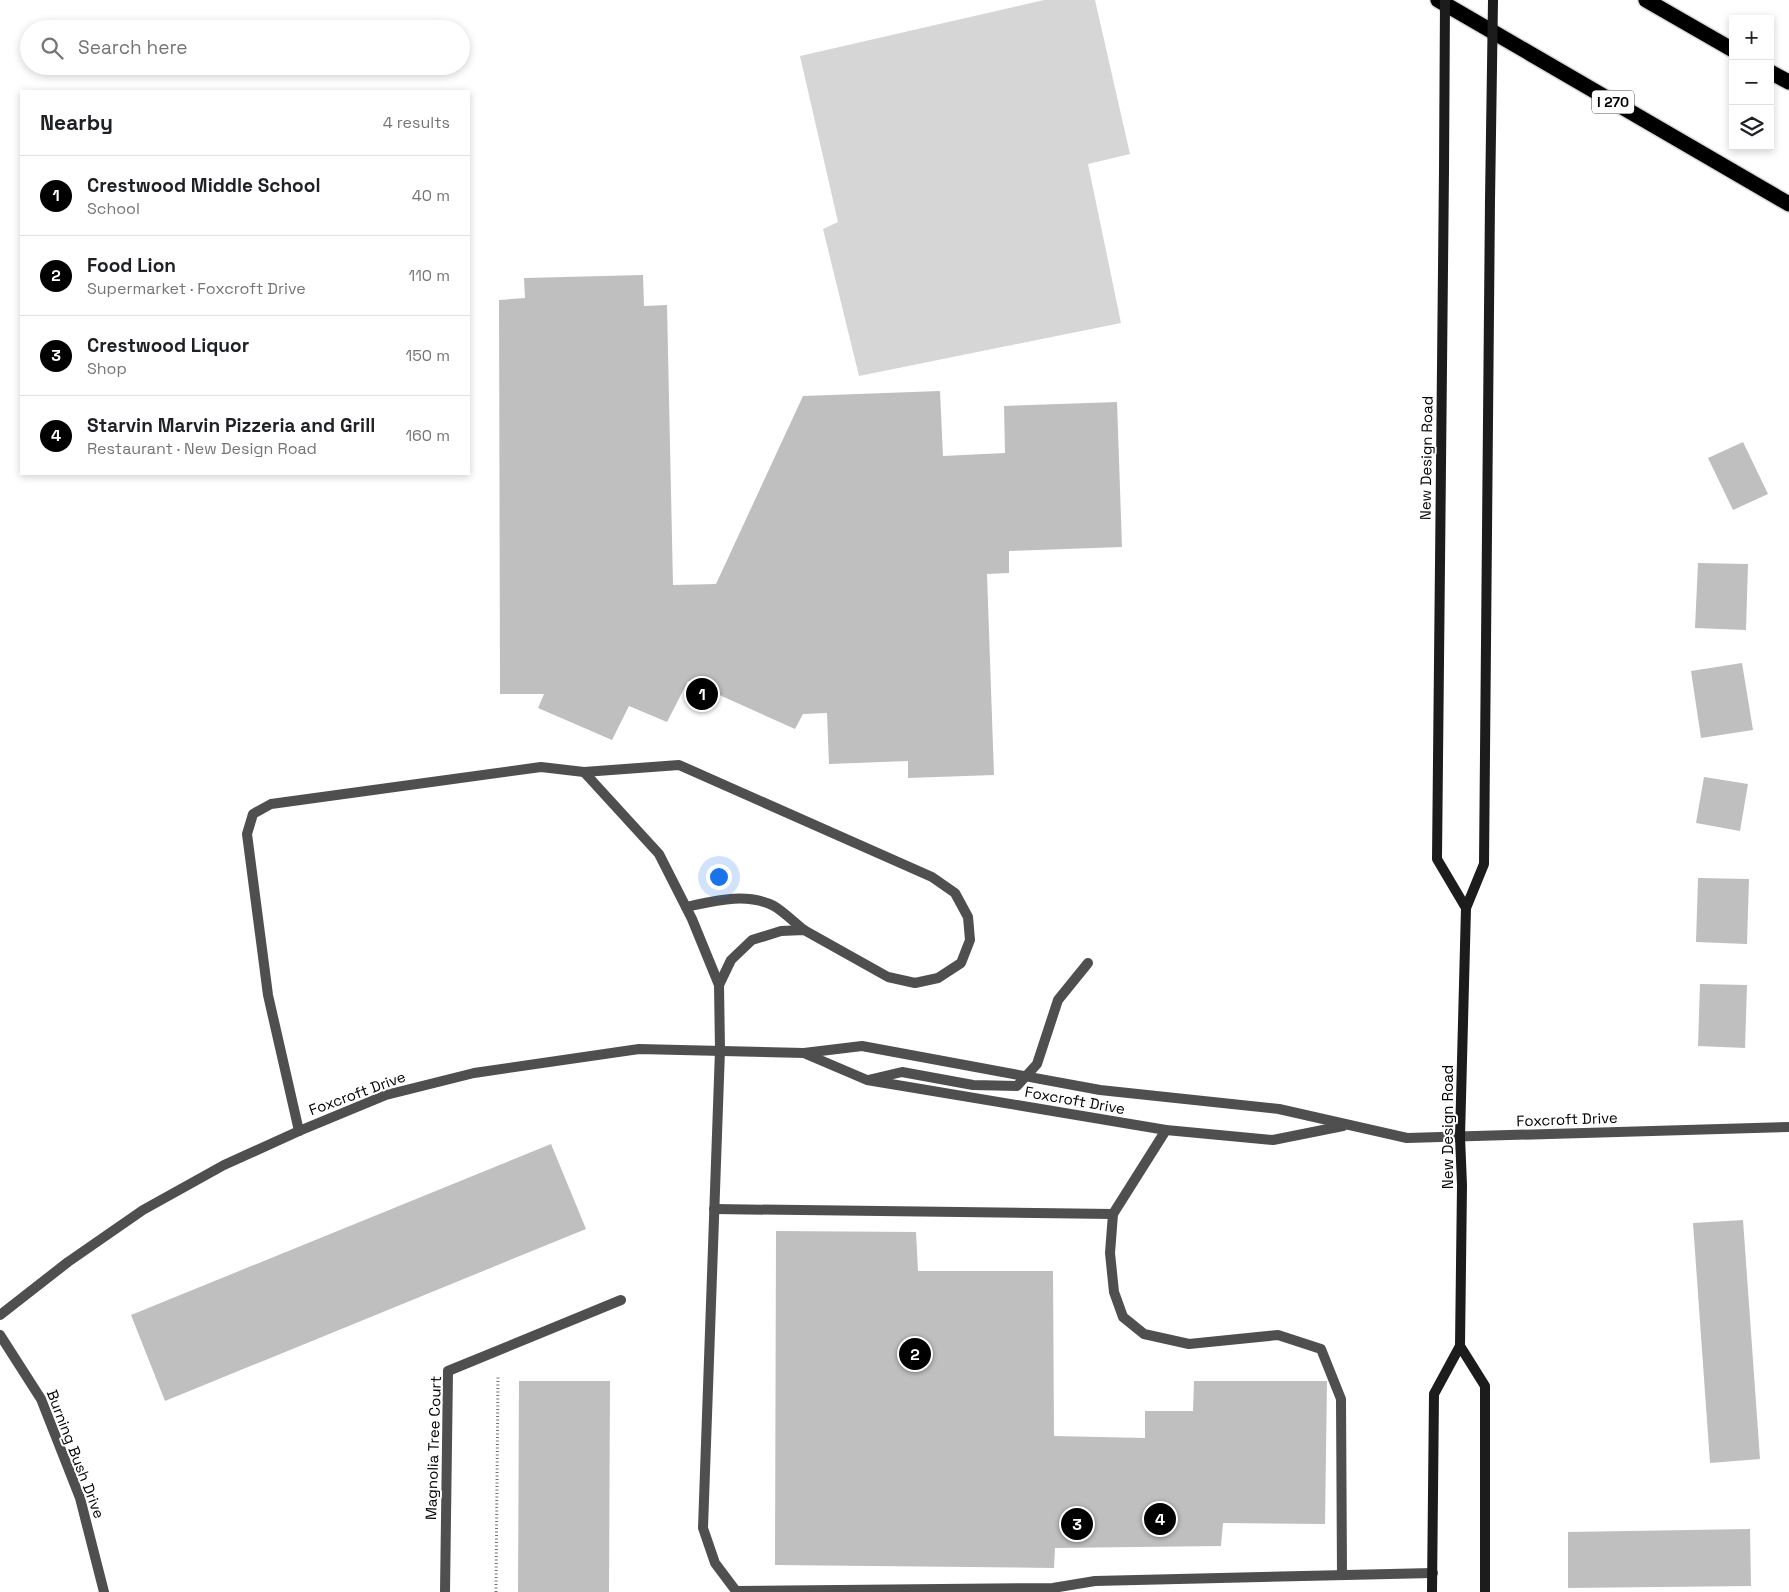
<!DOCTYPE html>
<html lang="en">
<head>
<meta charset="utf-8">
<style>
  :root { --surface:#fff; --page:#f2f2f2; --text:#202124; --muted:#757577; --line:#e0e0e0; --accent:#000 }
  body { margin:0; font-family:"Space Grotesk",sans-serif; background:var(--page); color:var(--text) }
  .controls { position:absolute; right:15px; top:15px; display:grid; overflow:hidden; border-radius:0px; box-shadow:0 2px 8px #0003 }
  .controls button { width:45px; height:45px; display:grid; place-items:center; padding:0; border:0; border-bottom:1px solid var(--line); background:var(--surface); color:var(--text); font:25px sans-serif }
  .you { position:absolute; left:718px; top:876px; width:18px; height:18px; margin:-12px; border:4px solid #fff; border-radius:50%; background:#1a73e8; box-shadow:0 0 0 8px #1a73e833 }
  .badge { display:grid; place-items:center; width:32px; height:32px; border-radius:50%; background:var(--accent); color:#fff; font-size:16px; font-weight:700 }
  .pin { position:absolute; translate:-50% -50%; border:2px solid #fff; box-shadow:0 1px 5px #0006 }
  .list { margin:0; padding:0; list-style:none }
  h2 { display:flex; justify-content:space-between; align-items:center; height:65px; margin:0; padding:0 20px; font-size:21px }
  h2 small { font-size:16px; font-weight:400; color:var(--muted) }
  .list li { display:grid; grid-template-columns:32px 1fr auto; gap:15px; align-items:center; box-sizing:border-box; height:80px; padding:0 20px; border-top:1px solid var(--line) }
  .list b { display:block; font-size:19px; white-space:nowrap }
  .list p { margin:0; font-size:16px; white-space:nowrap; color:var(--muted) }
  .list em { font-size:16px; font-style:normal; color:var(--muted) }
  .icon { flex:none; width:28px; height:28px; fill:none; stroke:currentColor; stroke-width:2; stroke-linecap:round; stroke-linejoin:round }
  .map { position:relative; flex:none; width:1789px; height:1592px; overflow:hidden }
  .search { position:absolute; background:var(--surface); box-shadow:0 2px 8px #0003; left:20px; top:20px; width:450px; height:55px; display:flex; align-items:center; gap:12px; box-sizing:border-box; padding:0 18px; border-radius:28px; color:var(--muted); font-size:19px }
  .panel { position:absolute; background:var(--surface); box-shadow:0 2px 8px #0003; left:20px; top:90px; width:450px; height:385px; border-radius:0px }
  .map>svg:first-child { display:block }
</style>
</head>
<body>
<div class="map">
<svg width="1789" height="1592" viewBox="0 0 1789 1592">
  <rect width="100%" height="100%" fill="#fff"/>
  <!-- green -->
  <path fill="#d6d6d6" d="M1044,0H1095L1130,154L1088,164L1121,323L859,376L823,229L838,222L800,56Z"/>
  <!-- building -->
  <g fill="#bfbfbf">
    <path d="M643,275L644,306L667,305L673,585L716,584L803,396L940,391L943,456L1005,453L1004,406L1117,402L1122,547L1009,551V573L987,574L994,775L908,778V761L829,764L827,713L803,714L795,729L688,681L667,722L629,706L612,740L538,708L544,694H500L499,300L525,298L524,278Z"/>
    <path d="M1743,442L1768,494L1733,510L1708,458Z"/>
    <path d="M1698,563L1748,564L1746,630L1695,628Z"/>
    <path d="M1742,663L1753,730L1701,738L1691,671Z"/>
    <path d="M1704,777L1748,784L1740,831L1696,823Z"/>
    <path d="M1698,878L1749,879L1747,944L1696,942Z"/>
    <path d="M1700,984L1747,985L1745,1048L1698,1046Z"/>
    <path d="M551,1144L586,1229L165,1401L131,1315Z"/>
    <path d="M1743,1220L1760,1459L1710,1463L1693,1223Z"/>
    <path d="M776,1231L916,1232L918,1271H1053L1054,1436L1145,1438V1411H1193L1194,1381H1327L1325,1524L1223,1523L1221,1546L1055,1548L1054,1568L775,1565Z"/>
    <path d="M519,1381H610L609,1592H518Z"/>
    <path d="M1750,1529L1751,1586L1568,1588V1532Z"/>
  </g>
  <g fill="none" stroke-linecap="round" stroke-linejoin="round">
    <!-- motorway casing -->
    <g stroke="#dbdbdb" stroke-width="18">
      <g id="motorway">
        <path d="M1438,0L1789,204"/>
        <path d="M1646,0L1733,50"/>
        <path d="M1770,72L1789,82"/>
      </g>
    </g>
    <!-- path -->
    <path stroke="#717171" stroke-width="3" stroke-dasharray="1 2.5" stroke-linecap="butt" d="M496,1592L498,1375"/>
    <!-- service -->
    <g stroke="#4f4f4f" stroke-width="10">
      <path d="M584,772L659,854L692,919L719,985"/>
      <path d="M686,907C714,901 746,892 774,906C784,912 795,923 804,930"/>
      <path d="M868,1080L902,1072L973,1085L1017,1086L1037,1064L1058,1000L1088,963"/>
      <path d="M1166,1130L1113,1214L1110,1253L1114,1292L1123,1317L1144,1334L1189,1344L1278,1335L1321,1349L1341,1399L1342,1575"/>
      <path d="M299,1131L268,995L247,834L253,814L271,804L541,767L584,772L679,765L932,877L955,893L968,917L970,940L961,963L938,978L915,983L888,977L804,930L781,931L752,940L731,960L719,985L720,1050L703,1528L715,1563L736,1591L1053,1588L1095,1581L1433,1573"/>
      <path d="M714,1209L1113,1214"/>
    </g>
    <!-- minor -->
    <g stroke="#4f4f4f" stroke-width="10">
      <path d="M806,1054L867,1080L1166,1130L1273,1140L1343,1126"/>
      <path d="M0,1315L68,1262L143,1210L224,1165L299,1131L386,1095L474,1073L639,1049L804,1053L862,1046L1100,1090L1279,1109L1407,1138L1789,1127"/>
      <path d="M0,1335L41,1399L80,1498L104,1592"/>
      <path d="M445,1592L448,1371L621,1300"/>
    </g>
    <!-- secondary -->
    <g stroke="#1c1c1c" stroke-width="10">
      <path d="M1444,170L1437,859L1466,908"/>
      <path d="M1460,1346L1485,1386V1592"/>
      <path d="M1432,1592L1434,1394L1460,1346L1462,1185L1460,1137L1466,908L1484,864L1490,200"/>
    </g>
    <!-- motorway -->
    <use href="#motorway" stroke="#000" stroke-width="15"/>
    <!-- secondary-bridge -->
    <g stroke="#1c1c1c" stroke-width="10">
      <path d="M1444,170L1445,0"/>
      <path d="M1490,200L1493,0"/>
    </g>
  </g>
  <g text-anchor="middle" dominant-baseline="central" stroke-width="4" stroke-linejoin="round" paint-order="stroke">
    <!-- shield labels -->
    <rect fill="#fff" stroke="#4c4c4c" stroke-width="1" x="1592" y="90.5" width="42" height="23" rx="4"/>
    <g font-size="14" font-weight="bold" fill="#000">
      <text x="1613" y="102">I 270</text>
    </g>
    <!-- street labels -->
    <g font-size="15" fill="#000" stroke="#fff">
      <text transform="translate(1426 458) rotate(-89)">New Design Road</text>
      <text transform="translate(357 1093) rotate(-20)">Foxcroft Drive</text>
      <text transform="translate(1075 1100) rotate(10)">Foxcroft Drive</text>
      <text transform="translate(1567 1119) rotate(-2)">Foxcroft Drive</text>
      <text transform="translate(1447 1127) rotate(-90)">New Design Road</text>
      <text transform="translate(433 1448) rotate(-88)">Magnolia Tree Court</text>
      <text transform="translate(76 1454) rotate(69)">Burning Bush Drive</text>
    </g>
  </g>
</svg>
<div class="controls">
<button>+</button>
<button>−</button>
<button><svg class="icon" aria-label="layers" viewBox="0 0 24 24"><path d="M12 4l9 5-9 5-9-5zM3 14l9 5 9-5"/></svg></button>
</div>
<div class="you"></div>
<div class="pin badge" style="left:702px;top:694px">1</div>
<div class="pin badge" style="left:915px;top:1354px">2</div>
<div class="pin badge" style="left:1077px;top:1524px">3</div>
<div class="pin badge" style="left:1160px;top:1519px">4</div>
<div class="search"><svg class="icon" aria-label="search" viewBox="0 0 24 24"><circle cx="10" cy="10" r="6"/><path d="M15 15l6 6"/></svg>Search here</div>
<section class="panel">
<h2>Nearby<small>4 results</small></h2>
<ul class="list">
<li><span class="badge">1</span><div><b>Crestwood Middle School</b><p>School</p></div><em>40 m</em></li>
<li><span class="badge">2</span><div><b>Food Lion</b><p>Supermarket · Foxcroft Drive</p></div><em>110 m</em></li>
<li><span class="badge">3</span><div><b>Crestwood Liquor</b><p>Shop</p></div><em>150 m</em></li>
<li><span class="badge">4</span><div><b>Starvin Marvin Pizzeria and Grill</b><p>Restaurant · New Design Road</p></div><em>160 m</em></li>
</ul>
</section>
</div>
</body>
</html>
